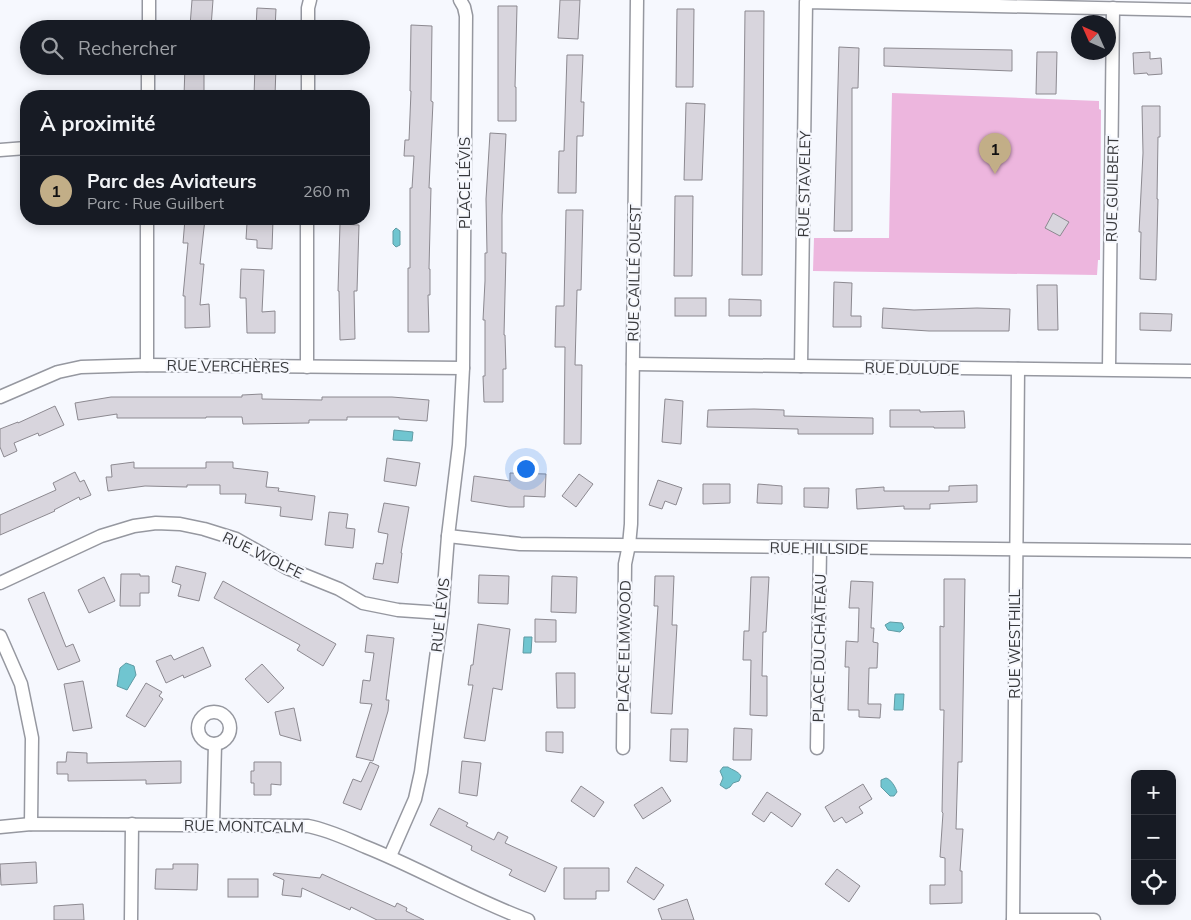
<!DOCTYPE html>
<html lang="fr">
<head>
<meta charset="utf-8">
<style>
  :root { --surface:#171b24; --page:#242831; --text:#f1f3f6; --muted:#9ea1a6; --line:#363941; --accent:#c2ae87 }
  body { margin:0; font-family:Mulish,sans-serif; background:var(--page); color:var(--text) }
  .controls { position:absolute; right:15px; bottom:15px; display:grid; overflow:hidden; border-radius:10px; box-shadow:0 2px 12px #0003 }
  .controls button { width:45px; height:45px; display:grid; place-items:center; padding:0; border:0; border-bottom:1px solid var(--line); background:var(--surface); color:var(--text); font:25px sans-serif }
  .compass { position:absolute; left:1071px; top:15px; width:45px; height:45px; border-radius:50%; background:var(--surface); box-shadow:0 2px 12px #0003; rotate:315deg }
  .you { position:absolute; left:525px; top:468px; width:18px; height:18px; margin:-12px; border:4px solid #fff; border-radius:50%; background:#1a73e8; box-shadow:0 0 0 8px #1a73e833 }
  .badge { display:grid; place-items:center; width:32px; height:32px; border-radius:50%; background:var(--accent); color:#111; font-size:16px; font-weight:700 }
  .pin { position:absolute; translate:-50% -41px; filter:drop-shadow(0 1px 2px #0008) }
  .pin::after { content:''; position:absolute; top:26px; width:18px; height:15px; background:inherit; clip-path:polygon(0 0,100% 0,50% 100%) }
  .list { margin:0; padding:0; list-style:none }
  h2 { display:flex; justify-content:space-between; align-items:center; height:65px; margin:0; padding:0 20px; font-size:21px }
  h2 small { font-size:16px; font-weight:400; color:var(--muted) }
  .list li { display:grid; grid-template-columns:32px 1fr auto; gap:15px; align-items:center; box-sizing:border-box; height:70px; padding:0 20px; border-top:1px solid var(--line) }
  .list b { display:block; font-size:19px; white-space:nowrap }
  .list p { margin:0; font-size:16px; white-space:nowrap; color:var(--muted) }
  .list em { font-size:16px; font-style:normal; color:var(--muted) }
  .icon { flex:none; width:28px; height:28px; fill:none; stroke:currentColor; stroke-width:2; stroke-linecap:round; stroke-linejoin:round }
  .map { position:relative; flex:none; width:1191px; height:920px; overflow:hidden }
  .search { position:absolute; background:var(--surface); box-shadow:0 2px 12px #0003; left:20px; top:20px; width:350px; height:55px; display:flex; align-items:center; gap:12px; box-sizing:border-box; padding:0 18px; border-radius:28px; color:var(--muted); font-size:19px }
  .panel { position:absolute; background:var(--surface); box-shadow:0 2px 12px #0003; left:20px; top:90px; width:350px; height:135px; border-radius:20px }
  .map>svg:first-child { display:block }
</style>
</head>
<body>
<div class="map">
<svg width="1191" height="920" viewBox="0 0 1191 920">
  <rect width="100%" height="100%" fill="#f6f8fe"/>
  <!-- green -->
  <path fill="#edb6de" d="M892,93L1099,101V109L1101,110L1100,260H1098L1097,275L813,271L814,238H889Z"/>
  <!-- water -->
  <g fill="#70c5d0" stroke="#5f9ba4">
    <path d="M396,228L400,231V245L396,247L393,244V231Z"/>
    <path d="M394,430L413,432L412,441L393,440Z"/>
    <path d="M890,622L902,623L904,628L900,632L888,630L885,625Z"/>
    <path d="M524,637H532L531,653H523Z"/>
    <path d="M126,663L134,666L136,675L127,690L117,686L120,668Z"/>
    <path d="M895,694H904L903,710H894Z"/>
    <path d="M723,767H728C732,770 738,771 741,776L739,781L733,783L730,787L726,789L720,785L723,778L720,771Z"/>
    <path d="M886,778C891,779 896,788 897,792L894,796H890L881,787V780Z"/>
  </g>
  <!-- building -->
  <g fill="#d8d5dd" stroke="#8c8990">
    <path d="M192,0H213L211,27L190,26Z"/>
    <path d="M560,0H580L578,39L558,38Z"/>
    <path d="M498,6H517L515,87H516V121H498Z"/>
    <path d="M257,8L276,9L275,29H256Z"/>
    <path d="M677,9H694L693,87H676Z"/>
    <path d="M745,11H764L762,275H742Z"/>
    <path d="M411,25L432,26L431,101L433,102L429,188H431L429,269H430V295H428L429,332H408V268H410V188H412L414,156H404L405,140H409L411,91H410Z"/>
    <path d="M839,47L859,48L858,88H852V231H834Z"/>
    <path d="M884,48L1012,50V71L884,66Z"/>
    <path d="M1037,52H1057L1056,94H1036Z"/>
    <path d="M1150,52V59L1161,58L1162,74L1148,75L1147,73L1134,74L1133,53Z"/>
    <path d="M567,55H583L581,102H584L583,136H577L576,193H558L559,151H564Z"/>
    <path d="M185,66H204V96H184Z"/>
    <path d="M255,66H276L275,96H254Z"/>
    <path d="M686,103L705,104L702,180H684Z"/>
    <path d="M1142,106H1160V137H1158L1157,199H1158L1156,280L1140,279L1141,232H1139L1143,153Z"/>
    <path d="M490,133L506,134L502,215V253H506L504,335H505L506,369H503V402H484L483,376H485V320H483L485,281V253H487L486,199Z"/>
    <path d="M675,196H693L692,276H674Z"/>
    <path d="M566,210H583L581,290H577L575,365H582L581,444H564L565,347H555L556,306H564Z"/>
    <path d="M1053,213L1069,222L1060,236L1045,228Z"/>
    <path d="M185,219H205L200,264H204L200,305L209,304L210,327L185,328V296H183L188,243H183Z"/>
    <path d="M258,220H273L272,249L257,248V240L246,239L247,223L258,224Z"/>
    <path d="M340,224L359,225L357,291H354L355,339L340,340L339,291H338Z"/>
    <path d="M241,269L264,270L262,312L275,311V333H247L246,298H240Z"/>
    <path d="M834,282L852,283L851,316H861V327H833Z"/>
    <path d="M1037,285H1057L1058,330H1038Z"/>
    <rect x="675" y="298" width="31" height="18"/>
    <path d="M729,299L761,300V316H729Z"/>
    <path d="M883,308L914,310L977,308L1010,309L1009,331H929L882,328Z"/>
    <path d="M1140,313L1172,314L1171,331L1140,330Z"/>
    <path d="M262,394V399L322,400V397H392L429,400L427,421L399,419V417H347V420H309V423L243,424L242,417H206V418H117V414L78,420L75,403L111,397H242V395Z"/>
    <path d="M665,399L683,401L681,444L662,442Z"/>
    <path d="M55,406L64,425L39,436L38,433L14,443L17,451L4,457L0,447V429L18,422V423Z"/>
    <path d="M754,409L784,410V416L873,418V434H798V429L707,427L708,410Z"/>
    <path d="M890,410H920V412L964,411L965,428H934V427H890Z"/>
    <path d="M387,458L420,463L416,486L384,481Z"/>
    <path d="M134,462V468H206V462H233V468L268,472L266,487L279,488L278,491L315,496L312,520L280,516L281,507L245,503L246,494H220V485H187V487L145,486L108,491L106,477H112L111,465Z"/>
    <path d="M75,472L80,482L84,480L91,495L80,500L79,497L54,510L55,511L0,535V515L56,490L53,483Z"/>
    <path d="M510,473L546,474L545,497L524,496V507H509L471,501L474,476L510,481Z"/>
    <path d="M579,474L593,484L576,507L562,496Z"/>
    <path d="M658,480L682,488L676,505L665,501L662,509L649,505Z"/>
    <path d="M703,484H730V503L703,504Z"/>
    <path d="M758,484L782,486V504L757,503Z"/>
    <path d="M977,485V502L930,504V509H904V506L857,509L856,489L884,487V491H949V486Z"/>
    <path d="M804,488H829L828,508L804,507Z"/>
    <path d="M384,503L409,507L401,553H402L398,583L373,579L376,563L383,564L388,534L378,532Z"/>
    <path d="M329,512L348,514L346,528L355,529L353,548L325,545Z"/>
    <path d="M176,566L206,573L199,601L178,596L181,585L172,582Z"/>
    <path d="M121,574H140V576H149V593H140V606H120Z"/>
    <path d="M479,575L509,576L508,604L478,603Z"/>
    <path d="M552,576L577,577L576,613L551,612Z"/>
    <path d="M655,576H674L672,625H677L672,714L651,713L658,606H654Z"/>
    <path d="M104,577L115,601L89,613L78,590Z"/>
    <path d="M751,577H769L766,632H763L762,676H767V716L750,715L751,660H743L744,631H749Z"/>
    <path d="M944,579H965L962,762H958L956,829H963L960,871H962V903L930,904V885H945V858L940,857L943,813L942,812L944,710H940V626L944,627Z"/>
    <path d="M223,581L336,644L323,666L297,650L300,645L214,598Z"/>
    <path d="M851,581L873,582L871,628H874L873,642L878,643L877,668H869L868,704H881L880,718L859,717V710H848L849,667H845L846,641L858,642L859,608H849Z"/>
    <path d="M44,592L66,647L73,644L80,661L58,670L28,599Z"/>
    <path d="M535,619L556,620V642H535Z"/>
    <path d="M478,624L510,629L502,690L493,688L485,741L464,738L473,685H468L471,665H473Z"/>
    <path d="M367,635L394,638L386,700H389L388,711L373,761L356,757L372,704L360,703L363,680L370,681L374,653L365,652Z"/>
    <path d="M203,647L211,666L184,678L183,675L166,683L156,661L171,655L174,660Z"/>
    <path d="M262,664L284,688L268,703L245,679Z"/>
    <path d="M556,673H575V708H557Z"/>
    <path d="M83,681L92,728L73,731L64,684Z"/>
    <path d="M146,683L162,692L159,696L163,699L145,727L126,716Z"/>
    <path d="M294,708L301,741L280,735L275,712Z"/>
    <path d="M734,728L752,729L751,760H733Z"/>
    <path d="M671,729H688L687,762L670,761Z"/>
    <path d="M546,732H563V753L546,751Z"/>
    <path d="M67,752L87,753V763L181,761V783L146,784V780L68,781V774H57V762H66Z"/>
    <path d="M462,761L481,763L477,796L459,793Z"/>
    <path d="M254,762H281V785L271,784V795H254V783H251V771H254Z"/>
    <path d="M370,762L379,766L361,810L343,803L353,779L361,782Z"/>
    <path d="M863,784L872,799L859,807L863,813L846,823L842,817L834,822L825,807Z"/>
    <path d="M581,786L604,802L594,817L571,801Z"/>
    <path d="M662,787L671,801L643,819L634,805Z"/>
    <path d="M767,792L801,814L792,827L771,812L764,822L752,814Z"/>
    <path d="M439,808L468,823L466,826L494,840L498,832L508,837L505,843L557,867L545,892L509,875L512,870L471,850L472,846L430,825Z"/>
    <path d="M36,862L37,883L1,885L0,864Z"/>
    <path d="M173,864H198L197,890L155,889L156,869H173Z"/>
    <path d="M636,867L664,885L654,900L627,882Z"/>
    <path d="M564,868H609V891H596V899H564Z"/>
    <path d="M837,869L860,886L849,902L825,884Z"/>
    <path d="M274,873L320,878L322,874L395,907L397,903L407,908L406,911L424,920H377L351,907L350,910L302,888L301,897L282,895L284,880L273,875Z"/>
    <rect x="228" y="879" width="30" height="18"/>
    <path d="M687,899L694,920H662L658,909Z"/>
    <path d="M83,904L84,920H54V906Z"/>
  </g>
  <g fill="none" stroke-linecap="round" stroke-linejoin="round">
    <!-- street casing -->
    <g stroke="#9698a0" stroke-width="15">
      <g id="street">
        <path d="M149,29V0"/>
        <path d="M308,29V8L310,0"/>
        <path d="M148,96V66"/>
        <path d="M308,96V66"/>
        <path d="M0,150L26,148"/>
        <path d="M633,364L1191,371"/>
        <path d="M147,365V219"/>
        <path d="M801,366L806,2L1191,10"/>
        <path d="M307,367V219"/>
        <path d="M1109,369L1113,8"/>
        <path d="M0,397L58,372L81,367L147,365L463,368"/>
        <path d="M448,536L520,544L1191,551"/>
        <path d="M0,583L101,536L134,526L156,523L180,524L204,529L236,539L287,568L339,589L363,603L398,610L442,613"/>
        <path d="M0,636L21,684L32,738L31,824"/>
        <circle cx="214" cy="728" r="16"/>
        <path d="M623,748L625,564L629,545L631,524L637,0"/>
        <path d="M817,748L820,548"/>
        <path d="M213,825L215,744"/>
        <path d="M0,827L31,824L308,826C329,830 347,839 366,847C421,869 473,900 528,920"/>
        <path d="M390,856L415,799L421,772L442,613L448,536L459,445L463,368L466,16L464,7L460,0"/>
        <path d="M131,920L132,824"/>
        <path d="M1013,920L1018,369"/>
        <path d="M1013,920H1094"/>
      </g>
    </g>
    <!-- street -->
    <use href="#street" stroke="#fff" stroke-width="12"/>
  </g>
  <g text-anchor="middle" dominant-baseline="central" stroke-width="4.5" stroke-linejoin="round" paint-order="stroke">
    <!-- street labels -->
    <g font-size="15" fill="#38393c" stroke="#f6f8fe">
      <text transform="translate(464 183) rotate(-90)">PLACE LÉVIS</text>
      <text transform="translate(804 184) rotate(-89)">RUE STAVELEY</text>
      <text transform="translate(1112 189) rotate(-89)">RUE GUILBERT</text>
      <text transform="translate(634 273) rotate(-89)">RUE CAILLÉ OUEST</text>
      <text transform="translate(228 366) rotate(1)">RUE VERCHÈRES</text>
      <text transform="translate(912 368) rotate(1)">RUE DULUDE</text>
      <text transform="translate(819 548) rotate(1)">RUE HILLSIDE</text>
      <text transform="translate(263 555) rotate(26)">RUE WOLFE</text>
      <text transform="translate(440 615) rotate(-84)">RUE LÉVIS</text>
      <text transform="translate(1014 644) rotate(-90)">RUE WESTHILL</text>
      <text transform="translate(624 646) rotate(-89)">PLACE ELMWOOD</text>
      <text transform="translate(819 648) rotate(-89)">PLACE DU CHÂTEAU</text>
      <text transform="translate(244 826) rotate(1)">RUE MONTCALM</text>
    </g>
  </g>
</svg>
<div class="controls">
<button>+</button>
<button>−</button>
<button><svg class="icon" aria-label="locate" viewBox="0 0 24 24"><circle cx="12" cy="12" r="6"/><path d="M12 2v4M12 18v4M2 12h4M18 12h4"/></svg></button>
</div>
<svg class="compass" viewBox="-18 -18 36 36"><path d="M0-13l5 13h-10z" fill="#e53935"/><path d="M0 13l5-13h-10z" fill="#9ea1a6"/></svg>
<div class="you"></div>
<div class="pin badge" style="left:995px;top:174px">1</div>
<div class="search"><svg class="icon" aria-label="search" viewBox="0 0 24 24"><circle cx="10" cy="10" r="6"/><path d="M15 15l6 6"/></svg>Rechercher</div>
<section class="panel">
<h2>À proximité<small></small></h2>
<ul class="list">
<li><span class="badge">1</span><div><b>Parc des Aviateurs</b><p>Parc · Rue Guilbert</p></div><em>260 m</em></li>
</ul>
</section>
</div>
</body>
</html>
